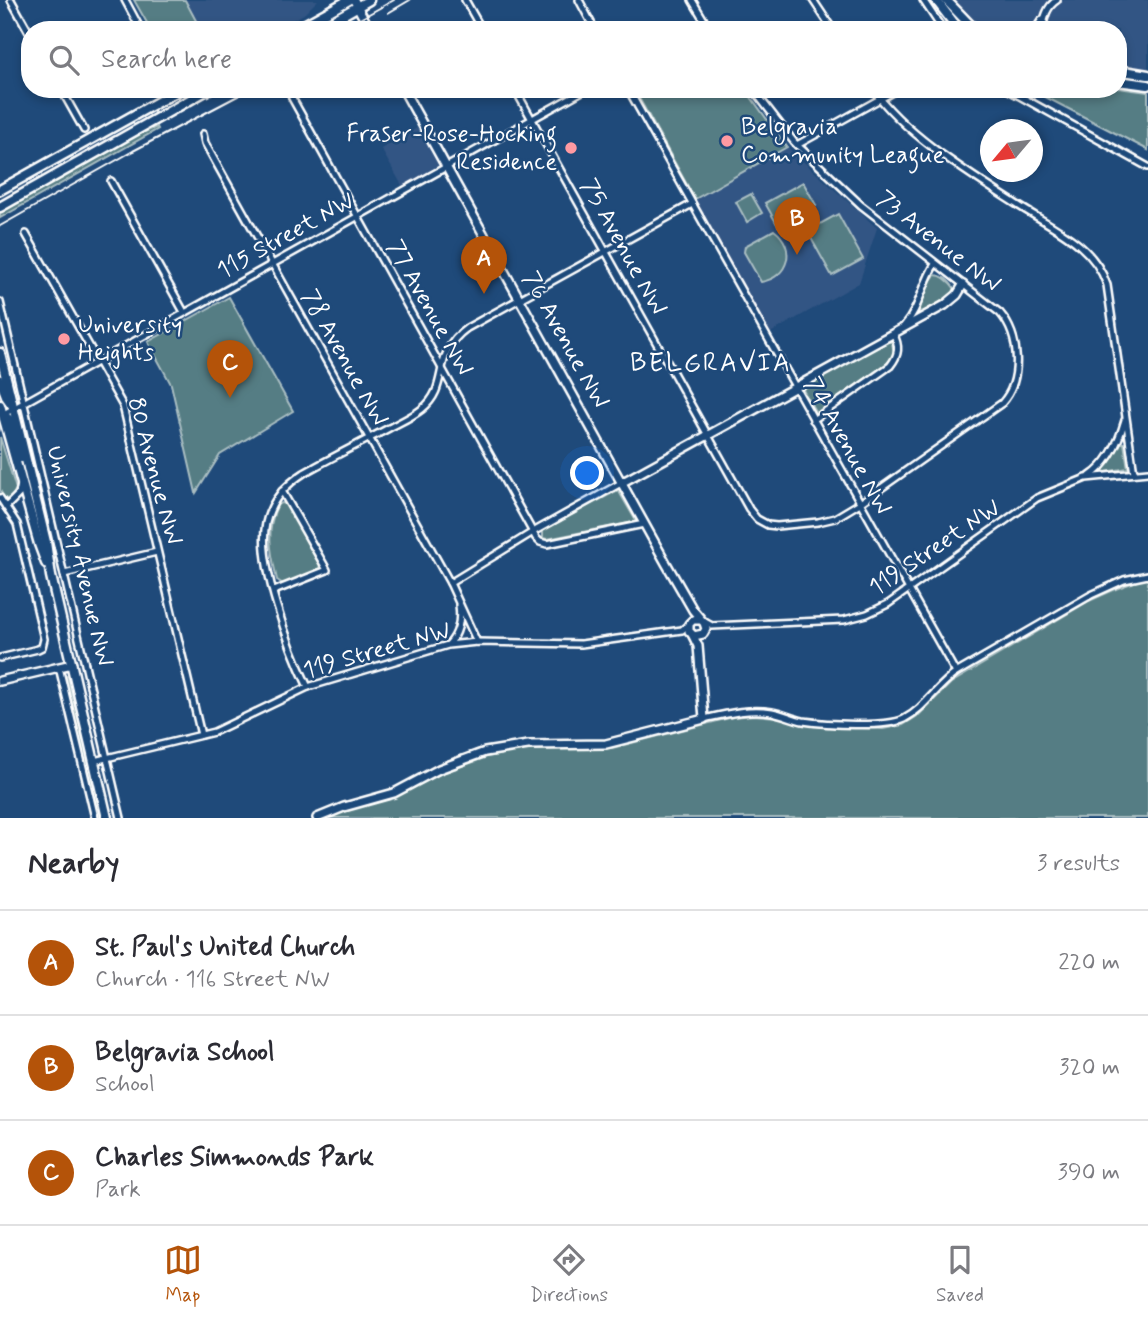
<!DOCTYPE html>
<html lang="en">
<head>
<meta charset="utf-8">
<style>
  :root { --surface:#fff; --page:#f2f2f3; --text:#2b2b33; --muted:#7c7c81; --line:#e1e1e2; --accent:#b45309 }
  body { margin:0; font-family:Mynerve,sans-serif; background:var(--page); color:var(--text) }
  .compass { position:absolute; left:980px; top:119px; width:63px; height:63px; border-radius:50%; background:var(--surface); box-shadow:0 4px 10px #0003; rotate:241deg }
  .you { position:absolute; left:588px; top:474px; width:24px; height:24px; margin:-18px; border:5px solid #fff; border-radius:50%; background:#1a73e8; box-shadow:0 0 0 10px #1a73e833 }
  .badge { display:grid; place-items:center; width:46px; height:46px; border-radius:50%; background:var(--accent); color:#fff; font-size:23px; font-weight:700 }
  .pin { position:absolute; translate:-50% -58px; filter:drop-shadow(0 2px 4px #0008) }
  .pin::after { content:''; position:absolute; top:37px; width:24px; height:21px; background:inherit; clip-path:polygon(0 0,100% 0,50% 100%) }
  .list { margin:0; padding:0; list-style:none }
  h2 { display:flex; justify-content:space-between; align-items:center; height:91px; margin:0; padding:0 28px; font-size:30px }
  h2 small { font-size:23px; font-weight:400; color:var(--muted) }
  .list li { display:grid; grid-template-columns:46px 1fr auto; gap:21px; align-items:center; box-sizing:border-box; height:105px; padding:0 28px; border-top:2px solid var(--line) }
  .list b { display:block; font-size:26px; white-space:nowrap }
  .list p { margin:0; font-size:23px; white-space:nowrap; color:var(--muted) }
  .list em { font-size:23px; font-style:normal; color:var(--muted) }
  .icon { flex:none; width:38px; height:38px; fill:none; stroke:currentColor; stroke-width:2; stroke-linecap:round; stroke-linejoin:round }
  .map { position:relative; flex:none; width:1148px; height:818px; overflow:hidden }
  .search { position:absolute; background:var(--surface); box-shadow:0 4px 10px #0003; left:21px; right:21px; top:21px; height:77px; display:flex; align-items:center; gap:18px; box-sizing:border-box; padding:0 24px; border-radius:28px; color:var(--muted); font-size:26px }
  .sheet { height:406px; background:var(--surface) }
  nav { display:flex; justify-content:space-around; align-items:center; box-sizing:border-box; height:98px; border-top:2px solid var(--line); background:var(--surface); font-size:19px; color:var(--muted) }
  nav a { display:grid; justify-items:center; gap:4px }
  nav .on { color:var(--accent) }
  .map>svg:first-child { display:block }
</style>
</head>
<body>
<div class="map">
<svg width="1148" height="818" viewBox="0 0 1148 818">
  <rect width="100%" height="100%" fill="#1f4a7a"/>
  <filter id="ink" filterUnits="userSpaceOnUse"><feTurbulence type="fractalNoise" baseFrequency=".0143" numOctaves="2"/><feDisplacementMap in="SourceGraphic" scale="14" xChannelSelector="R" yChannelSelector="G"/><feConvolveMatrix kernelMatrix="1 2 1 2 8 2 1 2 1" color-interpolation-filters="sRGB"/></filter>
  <g filter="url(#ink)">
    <!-- built -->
    <g fill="#335584">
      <path d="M185,0H318L304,14L273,30H201Z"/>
      <path d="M940,0H1148V79L1118,75V30H968L947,12Z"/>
      <path d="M417,128L438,165L403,187L381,149Z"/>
      <path d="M787,147L877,228L859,283L770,333L695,199Z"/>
    </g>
    <!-- green -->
    <g fill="#557d84" stroke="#aabec2" stroke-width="2">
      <path d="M134,0H185L201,30H151Z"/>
      <path d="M1118,88L1148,92V150L1030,89Z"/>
      <path d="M634,89H745L787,147L695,199Z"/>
      <path d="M157,127L158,129L0,218V211L132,137Z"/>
      <path d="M803,182L816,205L778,226L765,203Z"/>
      <path d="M751,194L762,213L747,222L736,202Z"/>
      <path d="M838,214L863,259L832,276L807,231Z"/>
      <path d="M774,230C797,247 789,278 761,282L744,252L745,246Z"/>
      <path d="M935,275C943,275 950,282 955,289L954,293L921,314L919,312L928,284Z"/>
      <path d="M229,297L293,411L220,455L196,493L171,384L148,342Z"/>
      <path d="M885,342H892L894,354L890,361L816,413L803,390L804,388Z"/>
      <path d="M0,437L16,489L12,496L5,500L0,490Z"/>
      <path d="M1120,443H1124L1128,468L1105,472L1103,470Z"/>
      <path d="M618,490L636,521L634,522L547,539L543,538V530Z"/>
      <path d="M283,503L287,506L320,566L316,572L283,584L277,580C271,553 265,530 278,504Z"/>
      <path d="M1148,577V818H328L350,809L393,798L442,773L487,757L524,750L612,748L733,717L754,715L777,717L819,726L883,729L903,725L919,715L951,683L1089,601L1118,588Z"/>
      <path d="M67,676L101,818H98L65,677Z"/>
    </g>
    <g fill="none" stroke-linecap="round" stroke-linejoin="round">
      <!-- minor casing -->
      <g stroke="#fff" stroke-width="10">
        <g id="minor">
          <path d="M11,0L30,34"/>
          <path d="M125,0L141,30"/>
          <path d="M465,0L482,30"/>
          <path d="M579,0L595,30"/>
          <path d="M692,0L710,30"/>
          <path d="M813,0L833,30"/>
          <path d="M923,0L943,30"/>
          <path d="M693,30L706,23"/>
          <path d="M1043,30C1043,19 1047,6 1057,0"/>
          <path d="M61,89L84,130"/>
          <path d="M290,89L292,98L536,538L540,542L547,544L644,524"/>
          <path d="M515,89L749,509L757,519L768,525L777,526L818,522L835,518L860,503L1002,403C1023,380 1020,336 1000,313L861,205L794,142L753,89"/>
          <path d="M628,89L956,673"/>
          <path d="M873,89C904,134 971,175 1016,204C1051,227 1093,243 1107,285L1134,473"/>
          <path d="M1007,89L1148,167"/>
          <path d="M203,134L205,143L450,583L477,642"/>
          <path d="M797,145L898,89"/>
          <path d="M111,181L184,312"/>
          <path d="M26,234L123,406L201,735"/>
          <path d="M0,302L121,818"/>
          <path d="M904,326C920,308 922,284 935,264"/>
          <path d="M2,415L586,89"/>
          <path d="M813,420L890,366C899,355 900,346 893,333"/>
          <path d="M1090,476C1108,464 1119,441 1125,420"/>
          <path d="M0,498L17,524L44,639L42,647L38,649L0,658"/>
          <path d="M6,507L19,494L21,484"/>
          <path d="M64,574L157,552"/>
          <path d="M450,583L533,532L621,483"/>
          <path d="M274,591L327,570L282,491"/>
          <path d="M703,621L712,626L844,620L867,614L888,604L1037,498L1086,478L1148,472"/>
          <path d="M449,644C459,633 461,619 459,605"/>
          <path d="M59,667L95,818"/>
          <path d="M308,687C290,650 257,563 266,523C271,501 285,485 304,473C332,457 361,443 389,428C400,422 412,417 422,409C451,386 430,355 467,328L692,204"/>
          <path d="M704,719C726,714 749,708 772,712C783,714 793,719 803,721C824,724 886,728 904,719C924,709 937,686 956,673L1091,595L1124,580L1148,575"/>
          <path d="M94,761L214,732L308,687L448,645L477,642L581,644L682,630L689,624"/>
        </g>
      </g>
      <!-- tertiary casing -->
      <g stroke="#fff" stroke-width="12">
        <g id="tertiary">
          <path d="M354,0L370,30"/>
          <path d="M403,89L666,563L693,610L704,623L706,629L703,634L694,636L689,631V624L693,620H700"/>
          <path d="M621,483L945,305L957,295L963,285"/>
          <path d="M0,681L72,664"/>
          <path d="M317,818L344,807L394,793L439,769L485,752L528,745L606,744L704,719L698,646L693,636"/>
        </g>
      </g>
      <!-- secondary casing -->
      <g stroke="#fff" stroke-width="13">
        <g id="secondary">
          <path d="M936,0L959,30"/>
          <path d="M946,0L975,30"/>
          <path d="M295,30L349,0"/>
          <path d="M316,30L369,0"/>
          <path d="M1037,30L1042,22"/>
          <path d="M1118,70L1148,75"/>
          <path d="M1118,81L1148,85"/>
          <path d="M0,190L181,89"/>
          <path d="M0,207L209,89"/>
          <path d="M0,353L46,542L51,576L107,818"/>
          <path d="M0,380L7,398L12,405"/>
          <path d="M0,405L39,544L46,563"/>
          <path d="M3,414L11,421L22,458"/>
        </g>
      </g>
      <!-- minor -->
      <use href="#minor" stroke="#1f4a7a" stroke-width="5"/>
      <!-- tertiary -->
      <use href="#tertiary" stroke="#1f4a7a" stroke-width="7"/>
      <!-- secondary -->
      <use href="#secondary" stroke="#1f4a7a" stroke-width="8"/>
      <!-- tram -->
      <g stroke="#fff" stroke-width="2">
        <path d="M388,13L410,0"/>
        <path d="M340,30L394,0"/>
        <path d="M0,226L133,151L251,89"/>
      </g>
    </g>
  </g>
  <!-- markers -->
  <g fill="#ff9aa2" stroke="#1f4a7a" stroke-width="2.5">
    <circle cx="727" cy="141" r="7"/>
    <circle cx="571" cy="148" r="7"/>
    <circle cx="64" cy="339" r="7"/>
  </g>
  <g text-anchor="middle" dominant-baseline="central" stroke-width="5" stroke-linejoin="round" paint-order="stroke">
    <!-- poi labels -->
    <g font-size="24" fill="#fff" stroke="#1f4a7a" text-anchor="start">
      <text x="741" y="127">Belgravia<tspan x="741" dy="28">Community League</tspan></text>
      <text x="557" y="134" text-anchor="end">Fraser-Rose-Hocking<tspan x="557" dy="28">Residence</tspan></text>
      <text x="78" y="325">University<tspan x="78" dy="28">Heights</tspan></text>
    </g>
    <!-- street labels -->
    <g font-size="24" fill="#fff" stroke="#1f4a7a">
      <text transform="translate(286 236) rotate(-29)">115 Street NW</text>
      <text transform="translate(938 242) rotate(38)">73 Avenue NW</text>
      <text transform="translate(623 247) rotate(61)">75 Avenue NW</text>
      <text transform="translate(429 308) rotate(61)">77 Avenue NW</text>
      <text transform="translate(565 340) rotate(61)">76 Avenue NW</text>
      <text transform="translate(344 358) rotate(61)">78 Avenue NW</text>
      <text transform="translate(847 446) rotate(61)">74 Avenue NW</text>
      <text transform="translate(154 471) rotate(75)">80 Avenue NW</text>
      <text transform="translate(935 548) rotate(-34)">119 Street NW</text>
      <text transform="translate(79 556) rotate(77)">University Avenue NW</text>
      <text transform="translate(377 651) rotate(-16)">119 Street NW</text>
    </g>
    <!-- neighbourhood labels -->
    <g font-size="26" letter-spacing="2" fill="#fff" stroke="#1f4a7a">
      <text x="711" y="364">BELGRAVIA</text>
    </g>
  </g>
</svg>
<svg class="compass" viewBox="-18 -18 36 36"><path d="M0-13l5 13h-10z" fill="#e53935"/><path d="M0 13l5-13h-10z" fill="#7c7c81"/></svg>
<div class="you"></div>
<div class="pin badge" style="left:484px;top:294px">A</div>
<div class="pin badge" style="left:797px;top:255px">B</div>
<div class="pin badge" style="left:230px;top:398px">C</div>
<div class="search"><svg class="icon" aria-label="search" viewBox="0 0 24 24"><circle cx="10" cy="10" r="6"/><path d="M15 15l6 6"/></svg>Search here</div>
</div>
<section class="sheet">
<h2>Nearby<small>3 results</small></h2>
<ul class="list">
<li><span class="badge">A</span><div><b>St. Paul's United Church</b><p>Church · 116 Street NW</p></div><em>220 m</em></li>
<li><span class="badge">B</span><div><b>Belgravia School</b><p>School</p></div><em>320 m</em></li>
<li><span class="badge">C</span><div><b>Charles Simmonds Park</b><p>Park</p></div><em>390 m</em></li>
</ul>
</section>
<nav>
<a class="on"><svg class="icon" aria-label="map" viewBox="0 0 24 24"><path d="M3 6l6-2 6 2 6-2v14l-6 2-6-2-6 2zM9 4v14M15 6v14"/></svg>Map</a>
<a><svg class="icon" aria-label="directions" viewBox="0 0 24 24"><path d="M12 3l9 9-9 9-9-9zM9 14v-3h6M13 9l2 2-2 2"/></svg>Directions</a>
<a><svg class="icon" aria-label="saved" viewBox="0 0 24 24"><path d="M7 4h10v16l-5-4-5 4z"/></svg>Saved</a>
</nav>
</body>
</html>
